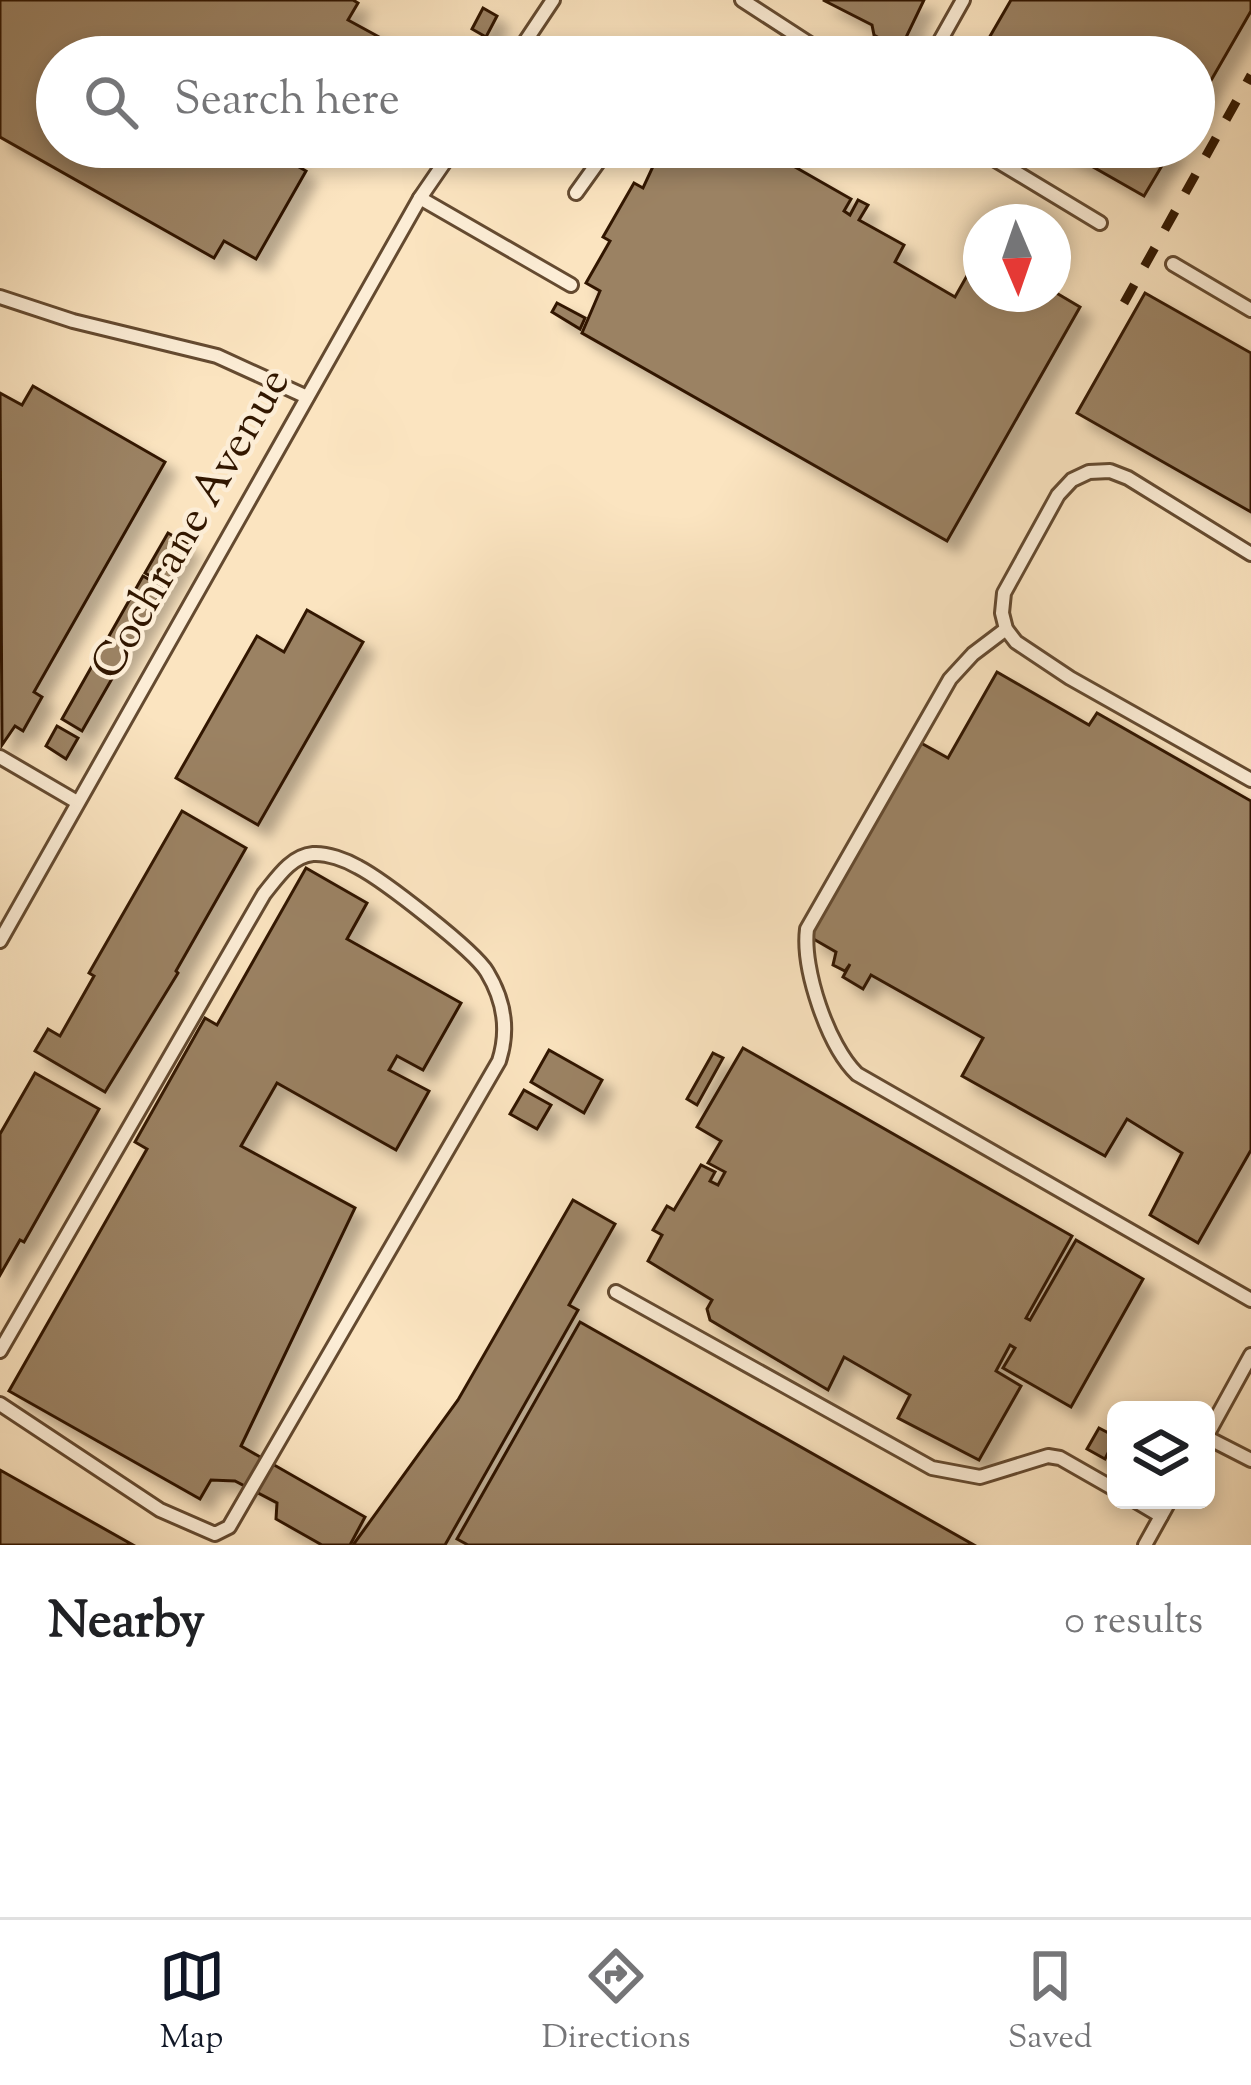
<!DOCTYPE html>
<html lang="en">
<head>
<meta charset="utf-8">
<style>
  :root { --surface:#fff; --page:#f2f2f2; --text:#202124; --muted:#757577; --line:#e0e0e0; --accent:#111827 }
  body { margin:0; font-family:"Sorts Mill Goudy",serif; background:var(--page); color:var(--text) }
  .controls { position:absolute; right:36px; bottom:36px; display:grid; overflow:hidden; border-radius:18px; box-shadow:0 6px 18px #0003 }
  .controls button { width:108px; height:108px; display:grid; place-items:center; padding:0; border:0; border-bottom:3px solid var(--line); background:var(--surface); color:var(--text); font:60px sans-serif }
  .compass { position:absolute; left:963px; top:204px; width:108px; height:108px; border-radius:50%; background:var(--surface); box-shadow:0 6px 18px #0003; rotate:178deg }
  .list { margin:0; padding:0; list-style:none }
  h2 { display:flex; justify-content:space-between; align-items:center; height:156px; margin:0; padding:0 48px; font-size:51px }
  h2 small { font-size:39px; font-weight:400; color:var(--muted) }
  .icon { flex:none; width:66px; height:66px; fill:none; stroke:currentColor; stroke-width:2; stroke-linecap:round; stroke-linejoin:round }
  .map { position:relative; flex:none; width:1251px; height:1545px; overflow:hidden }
  .search { position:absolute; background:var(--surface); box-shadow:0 6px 18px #0003; left:36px; right:36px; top:36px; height:132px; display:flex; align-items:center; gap:30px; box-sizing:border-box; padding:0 42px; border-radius:66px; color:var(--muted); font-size:45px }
  .sheet { height:372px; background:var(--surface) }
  nav { display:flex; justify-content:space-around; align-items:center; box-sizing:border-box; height:168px; border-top:3px solid var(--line); background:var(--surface); font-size:33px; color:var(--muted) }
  nav a { display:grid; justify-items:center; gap:6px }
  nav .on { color:var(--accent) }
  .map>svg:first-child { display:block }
</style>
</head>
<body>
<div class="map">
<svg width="1251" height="1545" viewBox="0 0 1251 1545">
  <defs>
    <filter id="shadow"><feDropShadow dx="11" dy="11" stdDeviation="6" flood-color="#0004"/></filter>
  </defs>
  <rect width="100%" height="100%" fill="#fbe4c0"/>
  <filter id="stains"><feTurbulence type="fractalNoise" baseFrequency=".00167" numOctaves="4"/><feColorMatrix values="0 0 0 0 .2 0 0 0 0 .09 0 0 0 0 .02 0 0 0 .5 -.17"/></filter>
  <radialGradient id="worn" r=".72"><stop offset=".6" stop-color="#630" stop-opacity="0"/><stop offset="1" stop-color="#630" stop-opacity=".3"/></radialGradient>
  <!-- building -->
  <g fill="#9b8264" stroke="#321700" stroke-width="3" filter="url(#shadow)">
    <path d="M0,0H353L358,3L348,20L381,38L370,57H57V147H292L285,159L306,171L256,259L224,241L214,258L0,137Z"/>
    <path d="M823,0H924L900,50L874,35L872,25Z"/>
    <path d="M1011,0H1251V11L1194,110V57H978Z"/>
    <path d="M483,8L497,16L486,37L472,29Z"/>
    <path d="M662,147H760L851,199L844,211L850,215L858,200L868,205L859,220L904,245L895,262L955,297L981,251V294L1053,291L1080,307L947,541L582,333L600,291L586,283L610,241L603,237L634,183L643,188Z"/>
    <path d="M1058,147H1173L1144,196Z"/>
    <path d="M1145,293L1251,353V512L1077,413Z"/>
    <path d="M557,303L585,318L580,329L552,312Z"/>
    <path d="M33,386L165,462L34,692L42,697L23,731L15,726L2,745L0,393L22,405Z"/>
    <path d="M168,533L189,545L166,585L145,573Z"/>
    <path d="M143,576L164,588L82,731L62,719Z"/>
    <path d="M307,610L363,642L258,825L176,778L257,636L284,652Z"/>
    <path d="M997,672L1089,725L1097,713L1251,801V1150L1198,1243L1150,1215L1182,1153L1127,1119L1105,1156L962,1076L983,1038L871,975L863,989L843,977L850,964L845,971L833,965L836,952L810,937L921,743L948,758Z"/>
    <path d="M57,726L78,738L66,759L46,746Z"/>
    <path d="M182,811L246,848L176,971L178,973L105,1092L35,1051L48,1029L60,1036L94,976L89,973Z"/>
    <path d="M306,868L367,903L347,939L461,1003L423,1070L397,1056L389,1070L429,1091L396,1150L277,1083L241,1146L355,1208L241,1446L365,1517L350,1545H322L276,1519L277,1503L235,1481L211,1480L200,1499L9,1391L147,1149L135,1142L205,1018L217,1025Z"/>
    <path d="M743,1048L1072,1236L1026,1318L1030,1320L1076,1240L1143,1279L1071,1407L1003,1368L1015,1348L1010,1345L996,1371L1021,1386L979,1460L898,1418L910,1395L844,1357L828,1390L710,1320L707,1309L712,1300L648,1261L662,1235L653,1230L667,1206L674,1210L701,1165L715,1172L710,1181L718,1185L725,1172L708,1163L721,1141L697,1127Z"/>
    <path d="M549,1050L602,1080L584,1113L531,1082Z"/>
    <path d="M713,1053L723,1058L697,1105L687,1099Z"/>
    <path d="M35,1073L99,1109L24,1242L20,1240L0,1275V1134Z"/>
    <path d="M524,1090L551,1105L537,1129L510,1114Z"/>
    <path d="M573,1200L615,1224L569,1305L578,1310L445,1545H353L458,1400Z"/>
    <path d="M580,1322L974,1545H468L457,1539Z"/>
    <path d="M1099,1428L1116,1437L1105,1459L1087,1449Z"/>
    <path d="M0,1470L133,1545H0Z"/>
  </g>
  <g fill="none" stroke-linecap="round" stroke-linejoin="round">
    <!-- service casing -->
    <g stroke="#644a30" stroke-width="18">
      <g id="service">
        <path d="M742,0L830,57"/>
        <path d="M515,57L553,0"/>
        <path d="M931,57L963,0"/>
        <path d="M847,147H863"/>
        <path d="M974,147L1100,223"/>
        <path d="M576,193L609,147"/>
        <path d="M420,198L571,285"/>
        <path d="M1173,264L1251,310"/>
        <path d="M0,297L73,321L217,356L307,397"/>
        <path d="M1251,554L1128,478L1110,471L1089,472L1072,480L1058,495L1004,593L1002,613L1006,629L1016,642L1070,678L1251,780"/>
        <path d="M1006,629L973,654L950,679L807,929C802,969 828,1046 857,1074L1251,1300"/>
        <path d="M0,757L77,802"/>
        <path d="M0,941L420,198L455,147"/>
        <path d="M616,1292L932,1468L980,1477L1048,1456L1060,1458L1116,1490"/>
        <path d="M0,1351L264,894C277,878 291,856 313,854C327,853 346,860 358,867C383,880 474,950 487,972C504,1000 509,1030 499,1061L229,1527L215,1534L160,1510L0,1404"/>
        <path d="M1251,1355L1206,1437L1251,1460"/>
        <path d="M1134,1500L1161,1516"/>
        <path d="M1145,1545L1170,1500"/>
      </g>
    </g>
    <!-- service -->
    <use href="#service" stroke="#fcedd6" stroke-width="12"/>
    <!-- rail -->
    <path stroke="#321700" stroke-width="9" stroke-dasharray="21 21" stroke-linecap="butt" d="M1124,303L1251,75"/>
  </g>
  <g text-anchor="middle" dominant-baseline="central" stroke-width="9" stroke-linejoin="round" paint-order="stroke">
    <!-- street labels -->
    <g font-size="45" fill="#321700" stroke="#fcedd6">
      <text transform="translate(193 525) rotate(-60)">Cochrane Avenue</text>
    </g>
  </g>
  <rect width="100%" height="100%" filter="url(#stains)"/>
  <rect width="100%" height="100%" fill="url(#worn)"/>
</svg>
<div class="controls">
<button><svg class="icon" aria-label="layers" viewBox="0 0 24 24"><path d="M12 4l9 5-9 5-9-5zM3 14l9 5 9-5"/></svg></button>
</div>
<svg class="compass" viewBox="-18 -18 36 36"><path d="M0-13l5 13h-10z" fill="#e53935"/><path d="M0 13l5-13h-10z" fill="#757577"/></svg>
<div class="search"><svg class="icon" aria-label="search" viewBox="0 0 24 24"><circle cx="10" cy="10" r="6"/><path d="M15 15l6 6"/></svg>Search here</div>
</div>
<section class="sheet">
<h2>Nearby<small>0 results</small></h2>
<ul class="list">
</ul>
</section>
<nav>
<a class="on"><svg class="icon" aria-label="map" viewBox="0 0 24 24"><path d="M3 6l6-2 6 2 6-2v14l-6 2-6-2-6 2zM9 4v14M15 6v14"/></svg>Map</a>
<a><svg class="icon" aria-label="directions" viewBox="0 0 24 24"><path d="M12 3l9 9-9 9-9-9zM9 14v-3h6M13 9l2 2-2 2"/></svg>Directions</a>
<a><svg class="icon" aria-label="saved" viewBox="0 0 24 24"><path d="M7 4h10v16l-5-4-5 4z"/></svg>Saved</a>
</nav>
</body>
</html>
